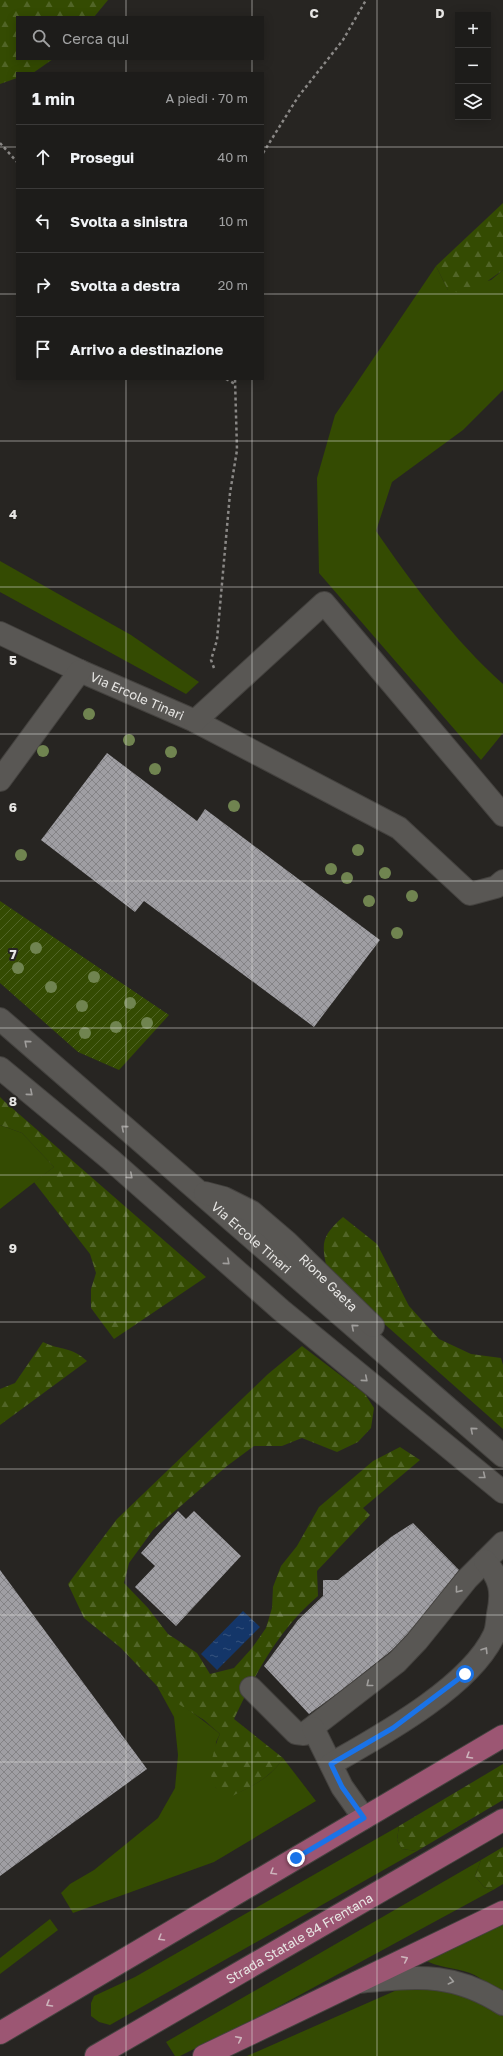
<!DOCTYPE html>
<html lang="it">
<head>
<meta charset="utf-8">
<style>
  :root { --surface:#1d1c1a; --page:#252523; --text:#f1f3f6; --muted:#a0a1a2; --line:#3b3a39 }
  body { margin:0; font-family:"Golos Text",sans-serif; background:var(--page); color:var(--text) }
  .controls { position:absolute; right:12px; top:12px; display:grid; overflow:hidden; border-radius:0px; box-shadow:0 2px 10px #0003 }
  .controls button { width:36px; height:36px; display:grid; place-items:center; padding:0; border:0; border-bottom:1px solid var(--line); background:var(--surface); color:var(--text); font:20px sans-serif }
  .stop { position:absolute; width:12px; height:12px; margin:-9px; border:3px solid #1a73e8; border-radius:50%; background:#fff }
  .stop.end { background:#1a73e8; border-color:#fff; box-shadow:0 1px 4px #0008 }
  .list { margin:0; padding:0; list-style:none }
  h2 { display:flex; justify-content:space-between; align-items:center; height:52px; margin:0; padding:0 16px; font-size:17px }
  h2 small { font-size:13px; font-weight:400; color:var(--muted) }
  .list li { display:grid; grid-template-columns:26px 1fr auto; gap:12px; align-items:center; box-sizing:border-box; height:64px; padding:0 16px; border-top:1px solid var(--line) }
  .list b { display:block; font-size:15px; white-space:nowrap }
  .list em { font-size:13px; font-style:normal; color:var(--muted) }
  .icon { flex:none; width:22px; height:22px; fill:none; stroke:currentColor; stroke-width:2; stroke-linecap:round; stroke-linejoin:round }
  .map { position:relative; flex:none; width:503px; height:2056px; overflow:hidden }
  .search { position:absolute; background:var(--surface); box-shadow:0 2px 10px #0003; left:16px; top:16px; width:248px; height:44px; display:flex; align-items:center; gap:10px; box-sizing:border-box; padding:0 14px; border-radius:0px; color:var(--muted); font-size:15px }
  .panel { position:absolute; background:var(--surface); box-shadow:0 2px 10px #0003; left:16px; top:72px; width:248px; height:308px; border-radius:0px }
  .map>svg:first-child { display:block }
</style>
</head>
<body>
<div class="map">
<svg width="503" height="2056" viewBox="0 0 503 2056">
  <defs>
    <pattern id="forest-firs" width="22" height="20" patternUnits="userSpaceOnUse"><rect width="22" height="20" fill="#344b02"/><path d="M5 1l3.5 6h-7zM16 11l3.5 6h-7z" fill="#516527"/></pattern>
    <pattern id="garden-furrows" width="10" height="10" patternUnits="userSpaceOnUse"><rect width="10" height="10" fill="#344b02"/><path d="M-1 1l2-2M0 10L10 0M9 11l2-2" fill="none" stroke="#516527"/></pattern>
    <pattern id="water-ripples" width="26" height="14" patternUnits="userSpaceOnUse"><rect width="26" height="14" fill="#143669"/><path d="M2 4q2-2 4 0t4 0M15 11q2-2 4 0t4 0" fill="none" stroke="#36537e"/></pattern>
    <pattern id="building-cross-hatch" width="8" height="8" patternUnits="userSpaceOnUse"><rect width="8" height="8" fill="#9f9ea3"/><path d="M0 0l8 8M0 8l8-8" fill="none" stroke="#848386"/></pattern>
  </defs>
  <rect width="100%" height="100%" fill="#272522"/>
  <!-- grass -->
  <g fill="#344b02">
    <path d="M436,266L448,290L491,280L503,270V390L463,430L392,482L376,531C414,586 453,639 503,684V733L481,760L319,573L317,478L335,415Z"/>
    <path d="M0,561L131,635L199,682L186,694L0,592Z"/>
    <path d="M0,1125L22,1133L54,1167L0,1209Z"/>
    <path d="M157,1686C178,1703 200,1717 220,1734L216,1742L215,1787L228,1797C249,1788 271,1778 283,1758L316,1801L214,1862L73,1913L61,1893L70,1884L94,1870L158,1818L175,1788L178,1755L174,1717Z"/>
    <path d="M399,1826L397,1840L402,1849L417,1851L110,2025L99,2022L91,2016V2003L94,1996L135,1977Z"/>
    <path d="M481,1860L475,1876L484,1887L493,1890L274,2009L180,2056H175L166,2042Z"/>
    <path d="M503,1918V1991C491,1988 481,1977 470,1973C456,1968 435,1967 425,1960Z"/>
    <path d="M50,1919L58,1930L0,1974V1958Z"/>
    <path d="M406,1986H449L503,2014V2056H247Z"/>
  </g>
  <!-- forest -->
  <g fill="url(#forest-firs)">
    <path d="M0,0H108L94,17H17V59H53L33,73H17V78L0,84Z"/>
    <path d="M503,203V270L468,295L448,290L436,266Z"/>
    <path d="M0,1097L4,1101L206,1277L114,1339L91,1308V1289L96,1273L90,1254L34,1182L54,1167L22,1133L0,1125Z"/>
    <path d="M343,1217L377,1244L409,1306L439,1339L471,1354L501,1358L503,1365V1429L328,1274C322,1245 319,1238 343,1217Z"/>
    <path d="M43,1342C61,1351 71,1346 87,1361L0,1425V1389L15,1383Z"/>
    <path d="M302,1346L365,1394L374,1408L371,1428L358,1442L337,1452L302,1438L282,1446H254L227,1466L153,1530L129,1563L124,1583L148,1608L168,1634L197,1653L210,1674L234,1668L252,1648L266,1628L272,1608L273,1587L281,1566L297,1546L319,1507L373,1461L400,1447L420,1460L363,1508L370,1515L317,1571L318,1596C279,1629 255,1674 234,1719L283,1758C271,1778 249,1788 228,1798C224,1795 218,1791 215,1787C206,1775 214,1747 220,1734L204,1720L180,1705L157,1686L121,1648L84,1618L68,1584L117,1519L268,1374Z"/>
    <path d="M503,1764V1800L417,1851L402,1849L397,1840L399,1826Z"/>
    <path d="M503,1847V1884L493,1890L484,1887L475,1876L481,1860Z"/>
  </g>
  <!-- garden -->
  <path fill="url(#garden-furrows)" d="M0,901L169,1015L119,1070L78,1052L0,983Z"/>
  <!-- water -->
  <path fill="url(#water-ripples)" d="M243,1611L260,1627L217,1670L201,1654Z"/>
  <!-- building -->
  <g fill="url(#building-cross-hatch)">
    <path d="M107,753L197,821L205,809L380,940L314,1027L144,901L135,912L41,840Z"/>
    <path d="M178,1511L186,1519L194,1511L241,1556L176,1626L135,1587L155,1566L141,1553Z"/>
    <path d="M413,1523L459,1570L424,1616L396,1647L341,1691L309,1714L264,1666L298,1620L323,1596V1580H338L391,1537Z"/>
    <path d="M0,1570L147,1769L0,1876Z"/>
  </g>
  <g fill="none" stroke-linecap="round" stroke-linejoin="round">
    <!-- minor casing -->
    <g stroke="#44423f" stroke-width="24">
      <g id="minor">
        <path id="s1" d="M0,633L80,671L195,721L399,828L470,894L496,887L503,881"/>
        <path d="M195,721L324,603L503,815"/>
        <path d="M0,780L80,671"/>
        <path id="s2" d="M0,1019L503,1456"/>
        <path d="M0,1068L111,1160L281,1310L503,1492"/>
        <path id="s3" d="M205,1193L224,1198L252,1212L287,1242L373,1326"/>
        <path d="M251,1688L296,1733L304,1734L397,1662L417,1641L467,1579L503,1543"/>
        <path d="M313,1728L342,1787L364,1818"/>
        <path d="M331,1764C380,1736 470,1687 494,1635C497,1629 497,1621 498,1614C503,1591 500,1578 485,1561"/>
        <path d="M358,1982C417,1977 451,1971 503,2004"/>
      </g>
    </g>
    <!-- major casing -->
    <g stroke="#44423f" stroke-width="24">
      <g id="major">
        <path d="M0,2033L503,1736"/>
        <path id="s4" d="M96,2056L503,1820"/>
        <path d="M204,2056L503,1912"/>
      </g>
    </g>
    <!-- path -->
    <g stroke="#8a8886" stroke-width="2.5" stroke-dasharray="3 3" stroke-linecap="butt">
      <path d="M0,143L17,162"/>
      <path d="M263,153L298,97L343,40L366,0"/>
      <path d="M226,379L235,384"/>
      <path d="M214,668L211,660L217,640L230,493L237,450L235,379"/>
    </g>
    <!-- minor -->
    <use href="#minor" stroke="#595754" stroke-width="22"/>
    <!-- major -->
    <use href="#major" stroke="#9c5673" stroke-width="22"/>
  </g>
  <!-- trees -->
  <g fill="#708450">
    <circle cx="89" cy="714" r="6"/>
    <circle cx="129" cy="740" r="6"/>
    <circle cx="43" cy="751" r="6"/>
    <circle cx="171" cy="752" r="6"/>
    <circle cx="155" cy="769" r="6"/>
    <circle cx="234" cy="806" r="6"/>
    <circle cx="358" cy="850" r="6"/>
    <circle cx="21" cy="855" r="6"/>
    <circle cx="331" cy="869" r="6"/>
    <circle cx="385" cy="873" r="6"/>
    <circle cx="347" cy="878" r="6"/>
    <circle cx="412" cy="896" r="6"/>
    <circle cx="369" cy="901" r="6"/>
    <circle cx="397" cy="933" r="6"/>
    <circle cx="36" cy="948" r="6"/>
    <circle cx="18" cy="968" r="6"/>
    <circle cx="94" cy="977" r="6"/>
    <circle cx="51" cy="987" r="6"/>
    <circle cx="130" cy="1003" r="6"/>
    <circle cx="82" cy="1006" r="6"/>
    <circle cx="147" cy="1023" r="6"/>
    <circle cx="116" cy="1027" r="6"/>
    <circle cx="85" cy="1033" r="6"/>
  </g>
  <!-- one-way arrows -->
  <defs><path id="oneway-chevron" d="M-2-3.5L2.5 0L-2 3.5" fill="none" stroke-width="1.6" stroke-linecap="round" stroke-linejoin="round"/></defs>
  <g stroke="#a09e9c">
    <use href="#oneway-chevron" transform="translate(27 1043) rotate(-139)"/>
    <use href="#oneway-chevron" transform="translate(30 1093) rotate(40)"/>
    <use href="#oneway-chevron" transform="translate(124 1128) rotate(-139)"/>
    <use href="#oneway-chevron" transform="translate(130 1176) rotate(41)"/>
    <use href="#oneway-chevron" transform="translate(227 1262) rotate(41)"/>
    <use href="#oneway-chevron" transform="translate(354 1327) rotate(-139)"/>
    <use href="#oneway-chevron" transform="translate(365 1379) rotate(40)"/>
    <use href="#oneway-chevron" transform="translate(473 1430) rotate(-139)"/>
    <use href="#oneway-chevron" transform="translate(483 1476) rotate(39)"/>
    <use href="#oneway-chevron" transform="translate(458 1590) rotate(129)"/>
    <use href="#oneway-chevron" transform="translate(485 1650) rotate(-58)"/>
    <use href="#oneway-chevron" transform="translate(369 1684) rotate(141)"/>
    <use href="#oneway-chevron" transform="translate(451 1981) rotate(13)"/>
  </g>
  <g stroke="#cdb4bc">
    <use href="#oneway-chevron" transform="translate(469 1756) rotate(149)"/>
    <use href="#oneway-chevron" transform="translate(273 1872) rotate(149)"/>
    <use href="#oneway-chevron" transform="translate(161 1938) rotate(149)"/>
    <use href="#oneway-chevron" transform="translate(405 1959) rotate(-26)"/>
    <use href="#oneway-chevron" transform="translate(49 2004) rotate(149)"/>
    <use href="#oneway-chevron" transform="translate(239 2039) rotate(-26)"/>
  </g>
  <g fill="none" stroke-linecap="round" stroke-linejoin="round">
    <!-- route -->
    <path stroke="#1a73e8" stroke-width="5" d="M296,1858L364,1818L342,1787L331,1764L393,1728L465,1674"/>
  </g>
  <!-- grid -->
  <path fill="none" stroke="#e7e6e4" stroke-width="1" stroke-opacity="0.55" d="M126,0V17M252,0V17M377,0V2056M126,59V73M252,59V73M0,147H17M263,147H503M0,294H17M263,294H503M126,379V2056M252,379V2056M0,441H503M0,587H503M0,734H503M0,881H503M0,1028H503M0,1175H503M0,1322H503M0,1469H503M0,1615H503M0,1762H503M0,1909H503"/>
  <g text-anchor="middle" dominant-baseline="central" stroke-width="4" stroke-linejoin="round" paint-order="stroke">
    <!-- street labels -->
    <g font-size="13" fill="#e7e6e4" stroke="#272522">
      <text stroke="none"><textPath href="#s1" startOffset="151">Via Ercole Tinari</textPath></text>
      <text stroke="none"><textPath href="#s2" startOffset="333">Via Ercole Tinari</textPath></text>
      <text stroke="none"><textPath href="#s3" startOffset="155">Rione Gaeta</textPath></text>
      <text stroke="none"><textPath href="#s4" startOffset="235">Strada Statale 84 Frentana</textPath></text>
    </g>
  </g>
  <g font-size="13" text-anchor="middle" font-weight="bold" fill="#e7e6e4" stroke="#272522" stroke-width="4" stroke-linejoin="round" paint-order="stroke">
    <text x="314" y="18">C</text>
    <text x="440" y="18">D</text>
    <text x="13" y="519">4</text>
    <text x="13" y="665">5</text>
    <text x="13" y="812">6</text>
    <text x="13" y="959">7</text>
    <text x="13" y="1106">8</text>
    <text x="13" y="1253">9</text>
  </g>
</svg>
<div class="controls">
<button>+</button>
<button>−</button>
<button><svg class="icon" aria-label="layers" viewBox="0 0 24 24"><path d="M12 4l9 5-9 5-9-5zM3 14l9 5 9-5"/></svg></button>
</div>
<div class="stop" style="left:465px;top:1674px"></div>
<div class="stop end" style="left:296px;top:1858px"></div>
<div class="search"><svg class="icon" aria-label="search" viewBox="0 0 24 24"><circle cx="10" cy="10" r="6"/><path d="M15 15l6 6"/></svg>Cerca qui</div>
<section class="panel">
<h2>1 min<small>A piedi · 70 m</small></h2>
<ul class="list">
<li><svg class="icon" aria-label="ahead" viewBox="0 0 24 24"><path d="M12 20V5M6 11l6-6 6 6"/></svg><div><b>Prosegui</b></div><em>40 m</em></li>
<li><svg class="icon" aria-label="left" viewBox="0 0 24 24"><path d="M17 20v-9H6M10 6l-5 5 5 5"/></svg><div><b>Svolta a sinistra</b></div><em>10 m</em></li>
<li><svg class="icon" aria-label="right" viewBox="0 0 24 24"><path d="M7 20v-9h11M14 6l5 5-5 5"/></svg><div><b>Svolta a destra</b></div><em>20 m</em></li>
<li><svg class="icon" aria-label="arrive" viewBox="0 0 24 24"><path d="M6 21V4h12l-3 4 3 4H6"/></svg><div><b>Arrivo a destinazione</b></div></li>
</ul>
</section>
</div>
</body>
</html>
